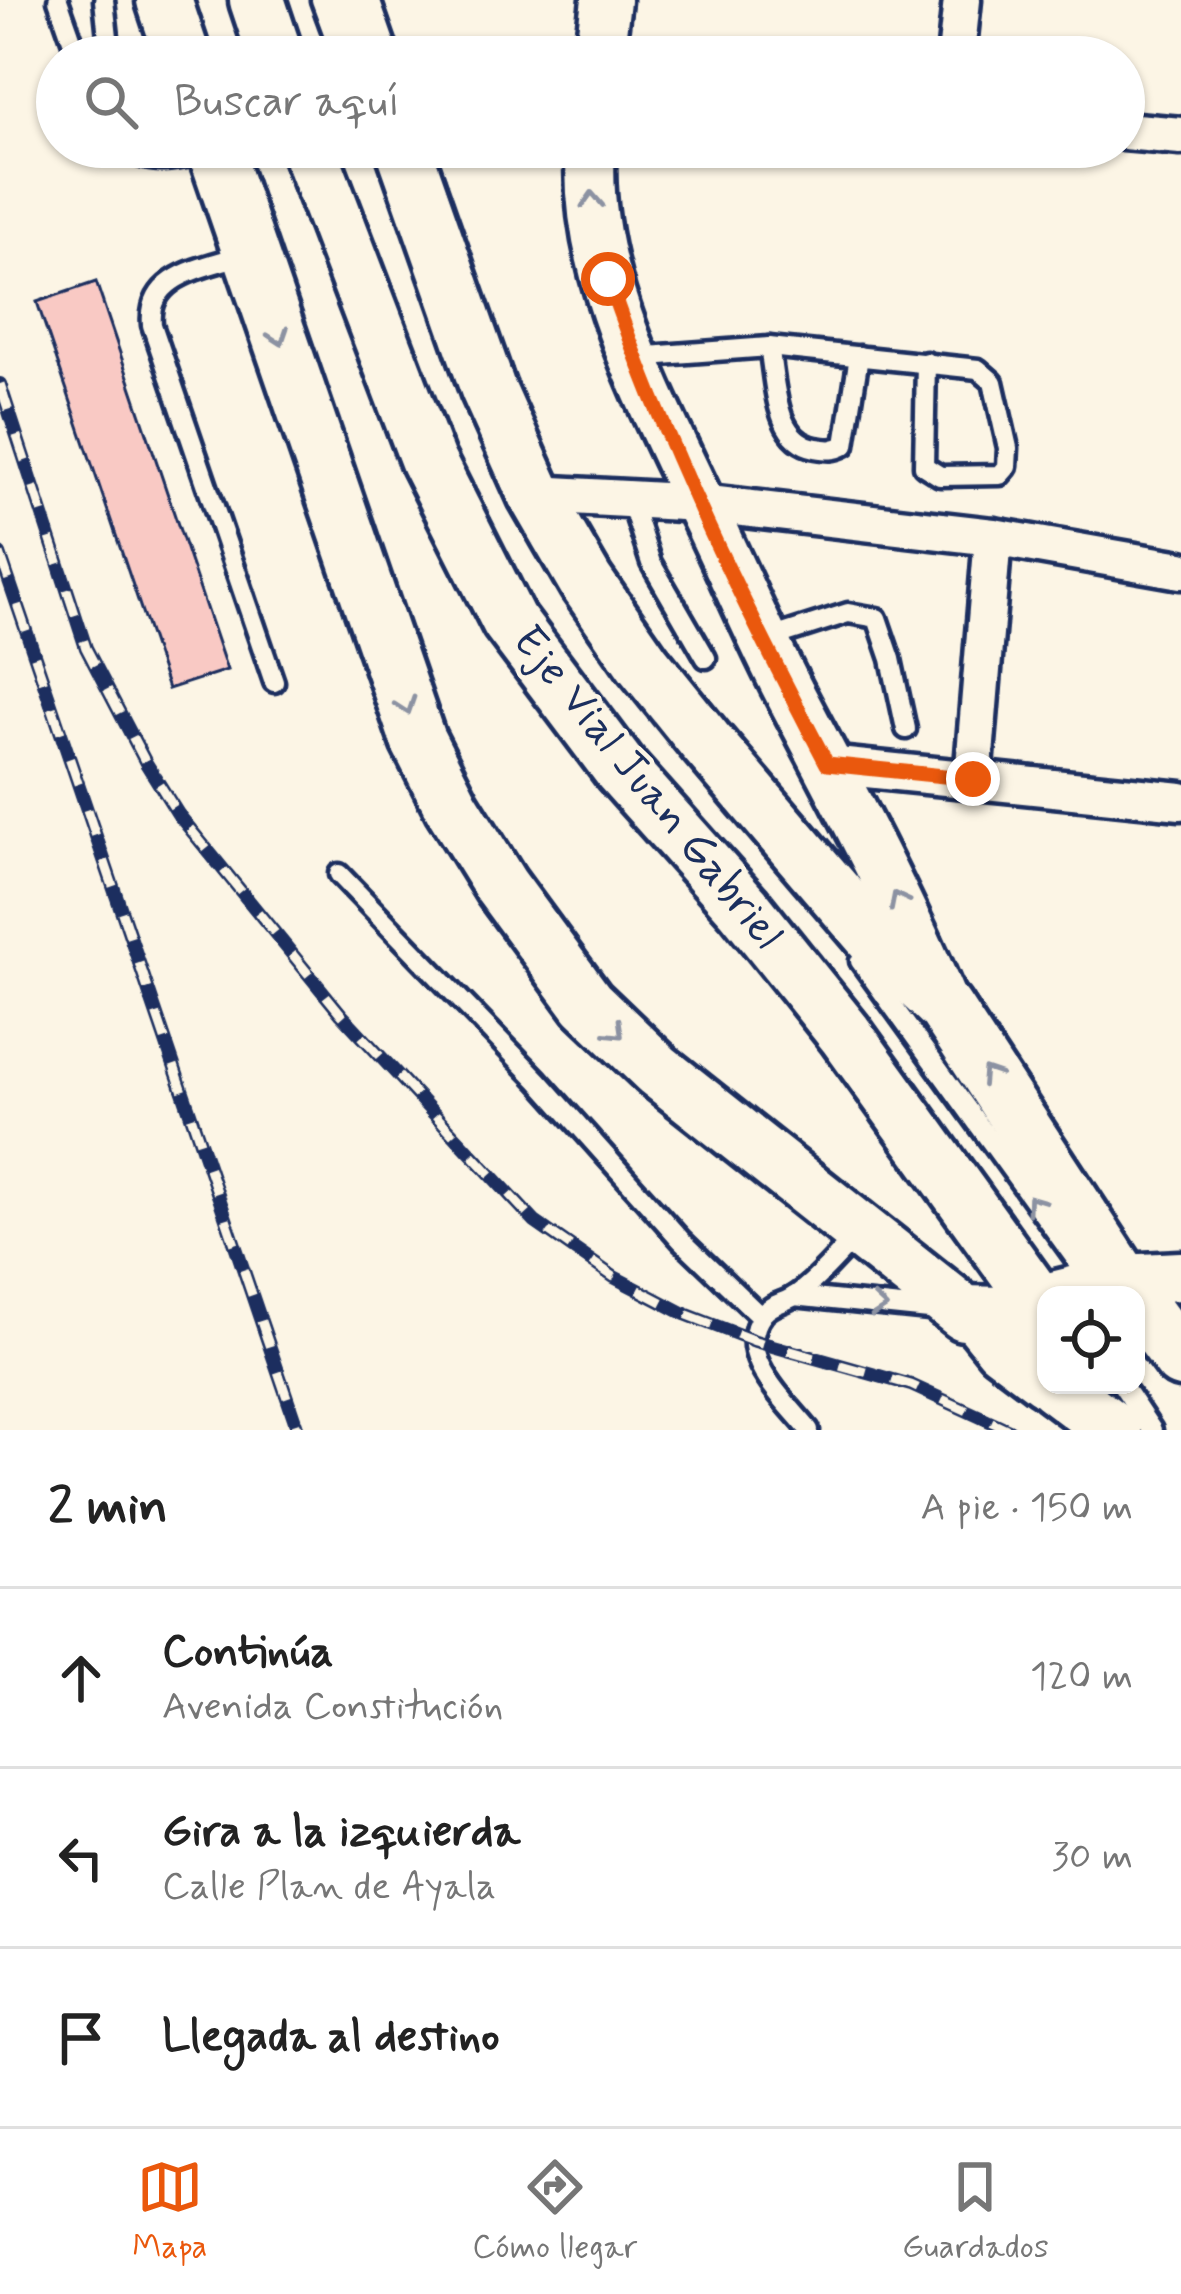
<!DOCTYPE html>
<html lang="es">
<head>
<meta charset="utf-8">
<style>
  :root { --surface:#fff; --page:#f2f2f2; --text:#222; --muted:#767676; --line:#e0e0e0; --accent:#ea580c }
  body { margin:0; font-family:Mynerve,sans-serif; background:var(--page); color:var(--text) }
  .controls { position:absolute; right:36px; bottom:36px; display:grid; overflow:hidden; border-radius:24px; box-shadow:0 3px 9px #0004 }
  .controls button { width:108px; height:108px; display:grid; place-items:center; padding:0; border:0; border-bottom:3px solid var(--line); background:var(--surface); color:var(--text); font:60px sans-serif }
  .stop { position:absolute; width:36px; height:36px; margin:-27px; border:9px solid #ea580c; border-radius:50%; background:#fff }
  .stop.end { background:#ea580c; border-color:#fff; box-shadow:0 3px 12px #0008 }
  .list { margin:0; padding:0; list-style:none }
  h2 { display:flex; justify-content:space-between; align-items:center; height:156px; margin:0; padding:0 48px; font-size:51px }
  h2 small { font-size:39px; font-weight:400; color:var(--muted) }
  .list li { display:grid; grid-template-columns:78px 1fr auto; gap:36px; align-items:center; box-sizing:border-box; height:180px; padding:0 48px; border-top:3px solid var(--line) }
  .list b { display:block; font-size:45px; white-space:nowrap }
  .list p { margin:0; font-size:39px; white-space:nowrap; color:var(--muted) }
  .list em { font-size:39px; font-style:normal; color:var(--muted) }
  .icon { flex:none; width:66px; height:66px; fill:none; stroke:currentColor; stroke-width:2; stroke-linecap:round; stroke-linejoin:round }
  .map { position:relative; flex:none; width:1181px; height:1430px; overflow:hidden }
  .search { position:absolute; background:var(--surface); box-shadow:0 3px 9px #0004; left:36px; right:36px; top:36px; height:132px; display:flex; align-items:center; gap:30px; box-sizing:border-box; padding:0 42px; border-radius:66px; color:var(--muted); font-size:45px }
  .sheet { height:696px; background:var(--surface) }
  nav { display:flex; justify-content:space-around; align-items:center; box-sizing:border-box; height:168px; border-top:3px solid var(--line); background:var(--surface); font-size:33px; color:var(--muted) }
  nav a { display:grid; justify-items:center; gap:6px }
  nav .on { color:var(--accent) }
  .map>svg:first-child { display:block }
</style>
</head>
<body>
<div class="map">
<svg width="1181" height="1430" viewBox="0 0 1181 1430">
  <rect width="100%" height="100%" fill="#fcf5e5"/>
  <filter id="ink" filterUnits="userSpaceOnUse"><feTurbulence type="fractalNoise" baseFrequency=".00833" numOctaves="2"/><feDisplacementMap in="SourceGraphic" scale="24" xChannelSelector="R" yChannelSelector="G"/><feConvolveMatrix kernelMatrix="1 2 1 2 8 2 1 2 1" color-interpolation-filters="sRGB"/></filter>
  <g filter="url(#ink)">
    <!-- building -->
    <path fill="#f9c9c4" stroke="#1b2f5e" stroke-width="3" d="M96,282L227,670L168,689L37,302Z"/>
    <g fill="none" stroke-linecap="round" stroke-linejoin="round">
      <!-- lane casing -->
      <g stroke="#1b2f5e" stroke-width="27">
        <g id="lane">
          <path d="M58,0L78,57"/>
          <path d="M321,0L342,57"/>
          <path d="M102,57L108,37L104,0"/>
          <path d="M123,147C151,168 176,159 209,152"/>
          <path d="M245,254C206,268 147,273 152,325L274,682"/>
          <path d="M769,347C776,383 774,441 816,448C828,450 834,451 845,445L859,356"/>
          <path d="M634,357L769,347L978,369L993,382L1008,448L1007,467L1000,475L940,476L924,466L926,362"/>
          <path d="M630,499L651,563L706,658"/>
          <path d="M764,640L848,613L877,618L891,659L906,729"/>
          <path d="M339,874L538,1080L681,1240L761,1317"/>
          <path d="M860,961L1093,1283"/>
          <path d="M794,1296L939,1311"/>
          <path d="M1122,1385L1152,1430"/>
          <path d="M809,1430C786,1401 732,1354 763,1314C772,1303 785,1303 796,1295C819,1279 838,1254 858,1235"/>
        </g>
      </g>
      <!-- street casing -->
      <g stroke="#1b2f5e" stroke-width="45">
        <g id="street">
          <path d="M956,57L962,0"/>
          <path d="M1124,131L1181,136"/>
          <path d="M535,494L700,503L993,537L1181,570"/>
          <path d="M827,765L1181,801"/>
          <path d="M973,779L993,537"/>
        </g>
      </g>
      <!-- secondary casing -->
      <g stroke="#1b2f5e" stroke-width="57">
        <g id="secondary">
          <path d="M599,57L606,0"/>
          <path d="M591,147C582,271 648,393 699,502C730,565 757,630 789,692C843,795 898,896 943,1003"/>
          <path d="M1057,1295L1122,1279L1181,1276"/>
        </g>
      </g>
      <!-- primary casing -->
      <g stroke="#1b2f5e" stroke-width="63">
        <g id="primary">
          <path d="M164,0L183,57"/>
          <path d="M257,0L276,57"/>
          <path d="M351,0L371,57"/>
          <path d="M214,147L418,740L452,807L501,886L587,1003L657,1070L964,1313L1046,1315"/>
          <path d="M308,147L428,461L509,621L621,770L744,908L845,1034L1046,1313"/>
          <path d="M403,147L488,389L535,494L586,582L643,664L705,741L882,948L945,1008L1133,1295"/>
          <path d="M1136,1299L1181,1360"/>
          <path d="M977,1315L1002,1346L1046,1379"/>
          <path d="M1054,1385L1114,1430"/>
        </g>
      </g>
      <!-- lane -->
      <use href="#lane" stroke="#fcf5e5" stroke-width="18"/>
      <!-- street -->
      <use href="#street" stroke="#fcf5e5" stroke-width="36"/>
      <!-- secondary -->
      <use href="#secondary" stroke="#fcf5e5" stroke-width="48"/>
      <!-- primary -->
      <use href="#primary" stroke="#fcf5e5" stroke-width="54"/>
      <!-- rail casing -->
      <g stroke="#1b2f5e" stroke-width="14">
        <g id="rail">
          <path d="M0,384L86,648L146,763L178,814L341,1014L535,1222L614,1277L685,1314L755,1341L911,1385L1009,1430"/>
          <path d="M0,554L298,1430"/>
        </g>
      </g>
      <!-- rail -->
      <use href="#rail" stroke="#fcf5e5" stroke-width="9" stroke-dasharray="27" stroke-linecap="butt"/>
    </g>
    <!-- one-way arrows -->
    <defs><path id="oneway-chevron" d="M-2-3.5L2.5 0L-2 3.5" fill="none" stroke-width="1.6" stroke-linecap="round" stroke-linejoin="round" transform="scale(3)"/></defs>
    <g stroke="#8c92a2">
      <use href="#oneway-chevron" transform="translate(592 200) rotate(-93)"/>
      <use href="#oneway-chevron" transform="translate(279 337) rotate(71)"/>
      <use href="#oneway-chevron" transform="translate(406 706) rotate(71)"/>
      <use href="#oneway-chevron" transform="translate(898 900) rotate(-117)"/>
      <use href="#oneway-chevron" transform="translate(616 1031) rotate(44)"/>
      <use href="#oneway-chevron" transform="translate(989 1075) rotate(-123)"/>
      <use href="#oneway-chevron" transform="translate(1034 1203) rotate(-126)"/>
      <use href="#oneway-chevron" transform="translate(879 1306) rotate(5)"/>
    </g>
  </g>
  <g fill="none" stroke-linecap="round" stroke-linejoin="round" filter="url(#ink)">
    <!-- route -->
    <path stroke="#ea580c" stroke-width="15" d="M608,279C665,447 745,608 827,764L973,779"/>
  </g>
  <g text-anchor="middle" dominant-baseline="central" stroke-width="9" stroke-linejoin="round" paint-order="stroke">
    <!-- street labels -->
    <g font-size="45" fill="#1b2f5e" stroke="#fcf5e5">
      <text transform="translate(647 788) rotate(51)">Eje Vial Juan Gabriel</text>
    </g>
  </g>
</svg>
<div class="controls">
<button><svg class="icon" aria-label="locate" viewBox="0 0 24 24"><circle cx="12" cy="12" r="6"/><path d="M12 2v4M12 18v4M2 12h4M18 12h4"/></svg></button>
</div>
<div class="stop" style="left:608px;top:279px"></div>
<div class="stop end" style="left:973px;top:779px"></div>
<div class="search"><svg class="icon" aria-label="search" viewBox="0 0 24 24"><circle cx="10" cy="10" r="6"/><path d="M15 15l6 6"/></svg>Buscar aquí</div>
</div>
<section class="sheet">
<h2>2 min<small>A pie · 150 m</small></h2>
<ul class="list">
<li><svg class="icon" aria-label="ahead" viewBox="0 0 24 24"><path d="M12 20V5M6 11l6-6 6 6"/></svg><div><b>Continúa</b><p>Avenida Constitución</p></div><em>120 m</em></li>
<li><svg class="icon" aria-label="left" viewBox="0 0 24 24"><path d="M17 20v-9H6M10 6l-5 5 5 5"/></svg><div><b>Gira a la izquierda</b><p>Calle Plan de Ayala</p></div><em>30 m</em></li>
<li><svg class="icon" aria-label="arrive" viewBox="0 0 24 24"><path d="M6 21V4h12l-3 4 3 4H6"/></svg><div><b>Llegada al destino</b></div></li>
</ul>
</section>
<nav>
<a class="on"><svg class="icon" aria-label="map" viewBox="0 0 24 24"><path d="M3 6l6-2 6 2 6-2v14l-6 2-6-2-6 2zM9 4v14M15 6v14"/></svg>Mapa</a>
<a><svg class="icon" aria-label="directions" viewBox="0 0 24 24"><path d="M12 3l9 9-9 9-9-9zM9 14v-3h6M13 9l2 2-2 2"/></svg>Cómo llegar</a>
<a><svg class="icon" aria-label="saved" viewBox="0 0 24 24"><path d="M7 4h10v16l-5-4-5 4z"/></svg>Guardados</a>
</nav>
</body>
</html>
